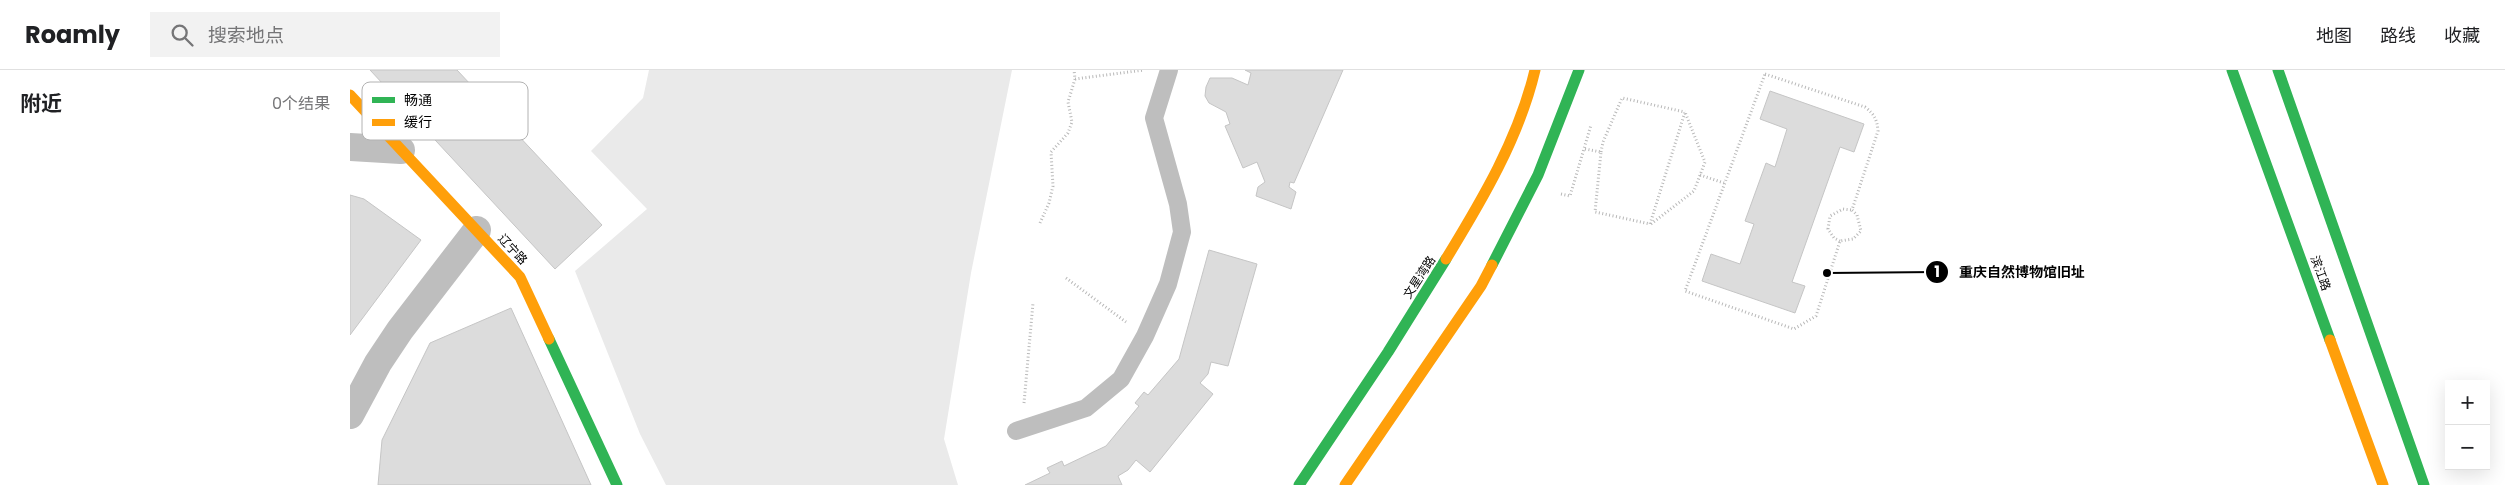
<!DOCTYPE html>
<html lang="zh">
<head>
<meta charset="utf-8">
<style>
  :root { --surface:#fff; --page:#f2f2f2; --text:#202124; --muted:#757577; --line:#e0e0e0 }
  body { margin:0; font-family:Poppins,"Noto Sans SC",sans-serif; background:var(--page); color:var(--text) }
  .controls { position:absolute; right:15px; bottom:15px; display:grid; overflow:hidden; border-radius:0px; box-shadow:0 5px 20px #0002 }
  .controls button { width:45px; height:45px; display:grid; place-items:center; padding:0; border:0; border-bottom:1px solid var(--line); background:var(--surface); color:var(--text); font:25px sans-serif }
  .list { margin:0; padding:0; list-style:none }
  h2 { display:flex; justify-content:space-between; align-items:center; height:65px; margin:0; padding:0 20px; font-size:21px }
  h2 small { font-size:16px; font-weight:400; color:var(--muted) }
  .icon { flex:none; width:28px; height:28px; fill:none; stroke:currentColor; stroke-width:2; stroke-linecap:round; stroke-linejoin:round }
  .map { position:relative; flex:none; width:2155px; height:415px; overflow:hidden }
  header { display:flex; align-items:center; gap:30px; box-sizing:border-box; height:70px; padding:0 25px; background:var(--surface); border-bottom:1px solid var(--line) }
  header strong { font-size:24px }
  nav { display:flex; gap:28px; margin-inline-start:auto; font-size:18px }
  .search { width:350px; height:45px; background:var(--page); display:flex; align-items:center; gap:12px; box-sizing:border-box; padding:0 18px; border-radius:0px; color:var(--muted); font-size:19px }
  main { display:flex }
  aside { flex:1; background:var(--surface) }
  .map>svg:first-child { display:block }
</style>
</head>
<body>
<header>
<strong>Roamly</strong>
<div class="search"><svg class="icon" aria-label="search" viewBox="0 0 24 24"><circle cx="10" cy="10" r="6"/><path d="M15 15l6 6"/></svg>搜索地点</div>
<nav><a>地图</a><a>路线</a><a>收藏</a></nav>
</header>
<main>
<aside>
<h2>附近<small>0个结果</small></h2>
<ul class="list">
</ul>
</aside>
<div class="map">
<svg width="2155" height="415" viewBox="0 0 2155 415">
  <rect width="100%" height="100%" fill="#fff"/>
  <!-- green -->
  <path fill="#eaeaea" d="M299,0H662L621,203L594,369L608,415H316L290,364L225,201L297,139L241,81L293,28Z"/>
  <!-- building -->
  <g fill="#dcdcdc" stroke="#c5c5c5">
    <path d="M20,0H107L252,155L205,199Z"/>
    <path d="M895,0H993L944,113L940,112L939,117L946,122L941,139L906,126L908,117L915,112L907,92L893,98L875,56L880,54L876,42L859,33L855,26L856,17L860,8H882L898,15L901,3Z"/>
    <path d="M1420,21L1514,54L1504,82L1490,77L1442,212L1455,216L1445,243L1352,211L1361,184L1390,194L1404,154L1395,151L1416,93L1425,97L1437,59L1410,49Z"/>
    <path d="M0,125L14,129L71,170L0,265Z"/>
    <path d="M859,180L907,194L878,296L861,292L858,304L850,313L863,324L800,402L786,390L778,400L768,406L772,415H675L700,403L697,398L712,391L714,396L756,376L789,336L785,333L794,322L798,325L829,289Z"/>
    <path d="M161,238L241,415H28L32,370L80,273Z"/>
  </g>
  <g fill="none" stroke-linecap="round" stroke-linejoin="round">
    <!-- path -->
    <g stroke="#b8b8b8" stroke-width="3" stroke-dasharray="1 2.5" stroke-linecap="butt">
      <path d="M1415,4L1515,37C1524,44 1527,49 1528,61L1502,140L1507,145L1511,161L1503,169L1490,171L1466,246L1444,259L1335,221Z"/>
      <path d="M725,9L794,0"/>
      <path d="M1235,79L1251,82L1245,142L1300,154L1335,42"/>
      <path d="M1251,82L1253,72L1272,28L1335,42"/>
      <path d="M1350,105L1374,113"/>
      <path d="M1211,124L1220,126L1241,55"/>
      <path d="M690,153L699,133L703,116L701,82L718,63L722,52L718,32L725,9L724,0"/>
      <path d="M1301,154L1344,121L1355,92L1335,42"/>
      <path d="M1490,171L1484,168L1478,159L1480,146L1493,139L1502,140"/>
      <path d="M716,208L776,252"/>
      <path d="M674,333L683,233"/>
    </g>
    <!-- lane -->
    <path stroke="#bebebe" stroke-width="18" d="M666,361L736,338L771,309L795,266L818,214L832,162L828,134L804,48L819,0"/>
    <!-- street -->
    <g stroke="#bebebe" stroke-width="28">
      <path d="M0,77L51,80"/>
      <path d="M0,345L28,293L50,260L127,160"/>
    </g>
    <!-- fast -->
    <g stroke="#30b455" stroke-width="11">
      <path d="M1882,0L1980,270"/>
      <path d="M1928,0L2074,415"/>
      <path d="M1142,195L1188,105L1229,0"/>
      <path d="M199,269L267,415"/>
      <path d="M949,415L1038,282L1096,189"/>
    </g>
    <!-- slow -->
    <g stroke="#ff9f0a" stroke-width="11">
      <path d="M0,25L170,207L199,269"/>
      <path d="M1096,189C1132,130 1169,68 1185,0"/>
      <path d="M1980,270L2033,415"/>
      <path d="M995,415L1131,216L1142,195"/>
    </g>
  </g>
  <g text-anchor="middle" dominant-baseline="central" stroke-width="4" stroke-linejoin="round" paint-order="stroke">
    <!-- street labels -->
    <g font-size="12" fill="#000" stroke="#fff">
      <text transform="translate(163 179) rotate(47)">辽宁路</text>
      <text transform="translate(1971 203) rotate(70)">滨江路</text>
      <text transform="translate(1069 207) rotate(-57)">文星湾路</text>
    </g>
  </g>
  <!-- legend -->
  <rect x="12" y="12" width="166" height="58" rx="8" fill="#fff" stroke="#b2b2b2" stroke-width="1"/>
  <rect x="22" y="27" width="23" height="6" fill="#30b455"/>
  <rect x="22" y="49" width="23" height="7" fill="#ff9f0a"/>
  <g font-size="14" fill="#000">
    <text x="54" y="35">畅通</text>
    <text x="54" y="57">缓行</text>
  </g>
  <!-- callouts -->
  <path fill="none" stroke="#000" stroke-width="2" d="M1477 203L1587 202"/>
  <g fill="#000" stroke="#fff" stroke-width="2">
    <circle cx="1477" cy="203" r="5"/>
    <circle cx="1587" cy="202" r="12"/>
  </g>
  <g font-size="15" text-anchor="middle" font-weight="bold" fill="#fff">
    <text x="1587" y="207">1</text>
  </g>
  <g font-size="14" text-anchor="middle" font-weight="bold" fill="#000" stroke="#fff" stroke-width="4" stroke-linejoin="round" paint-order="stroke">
    <text x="1672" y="207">重庆自然博物馆旧址</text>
  </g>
</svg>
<div class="controls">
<button>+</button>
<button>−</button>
</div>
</div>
</main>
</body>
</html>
